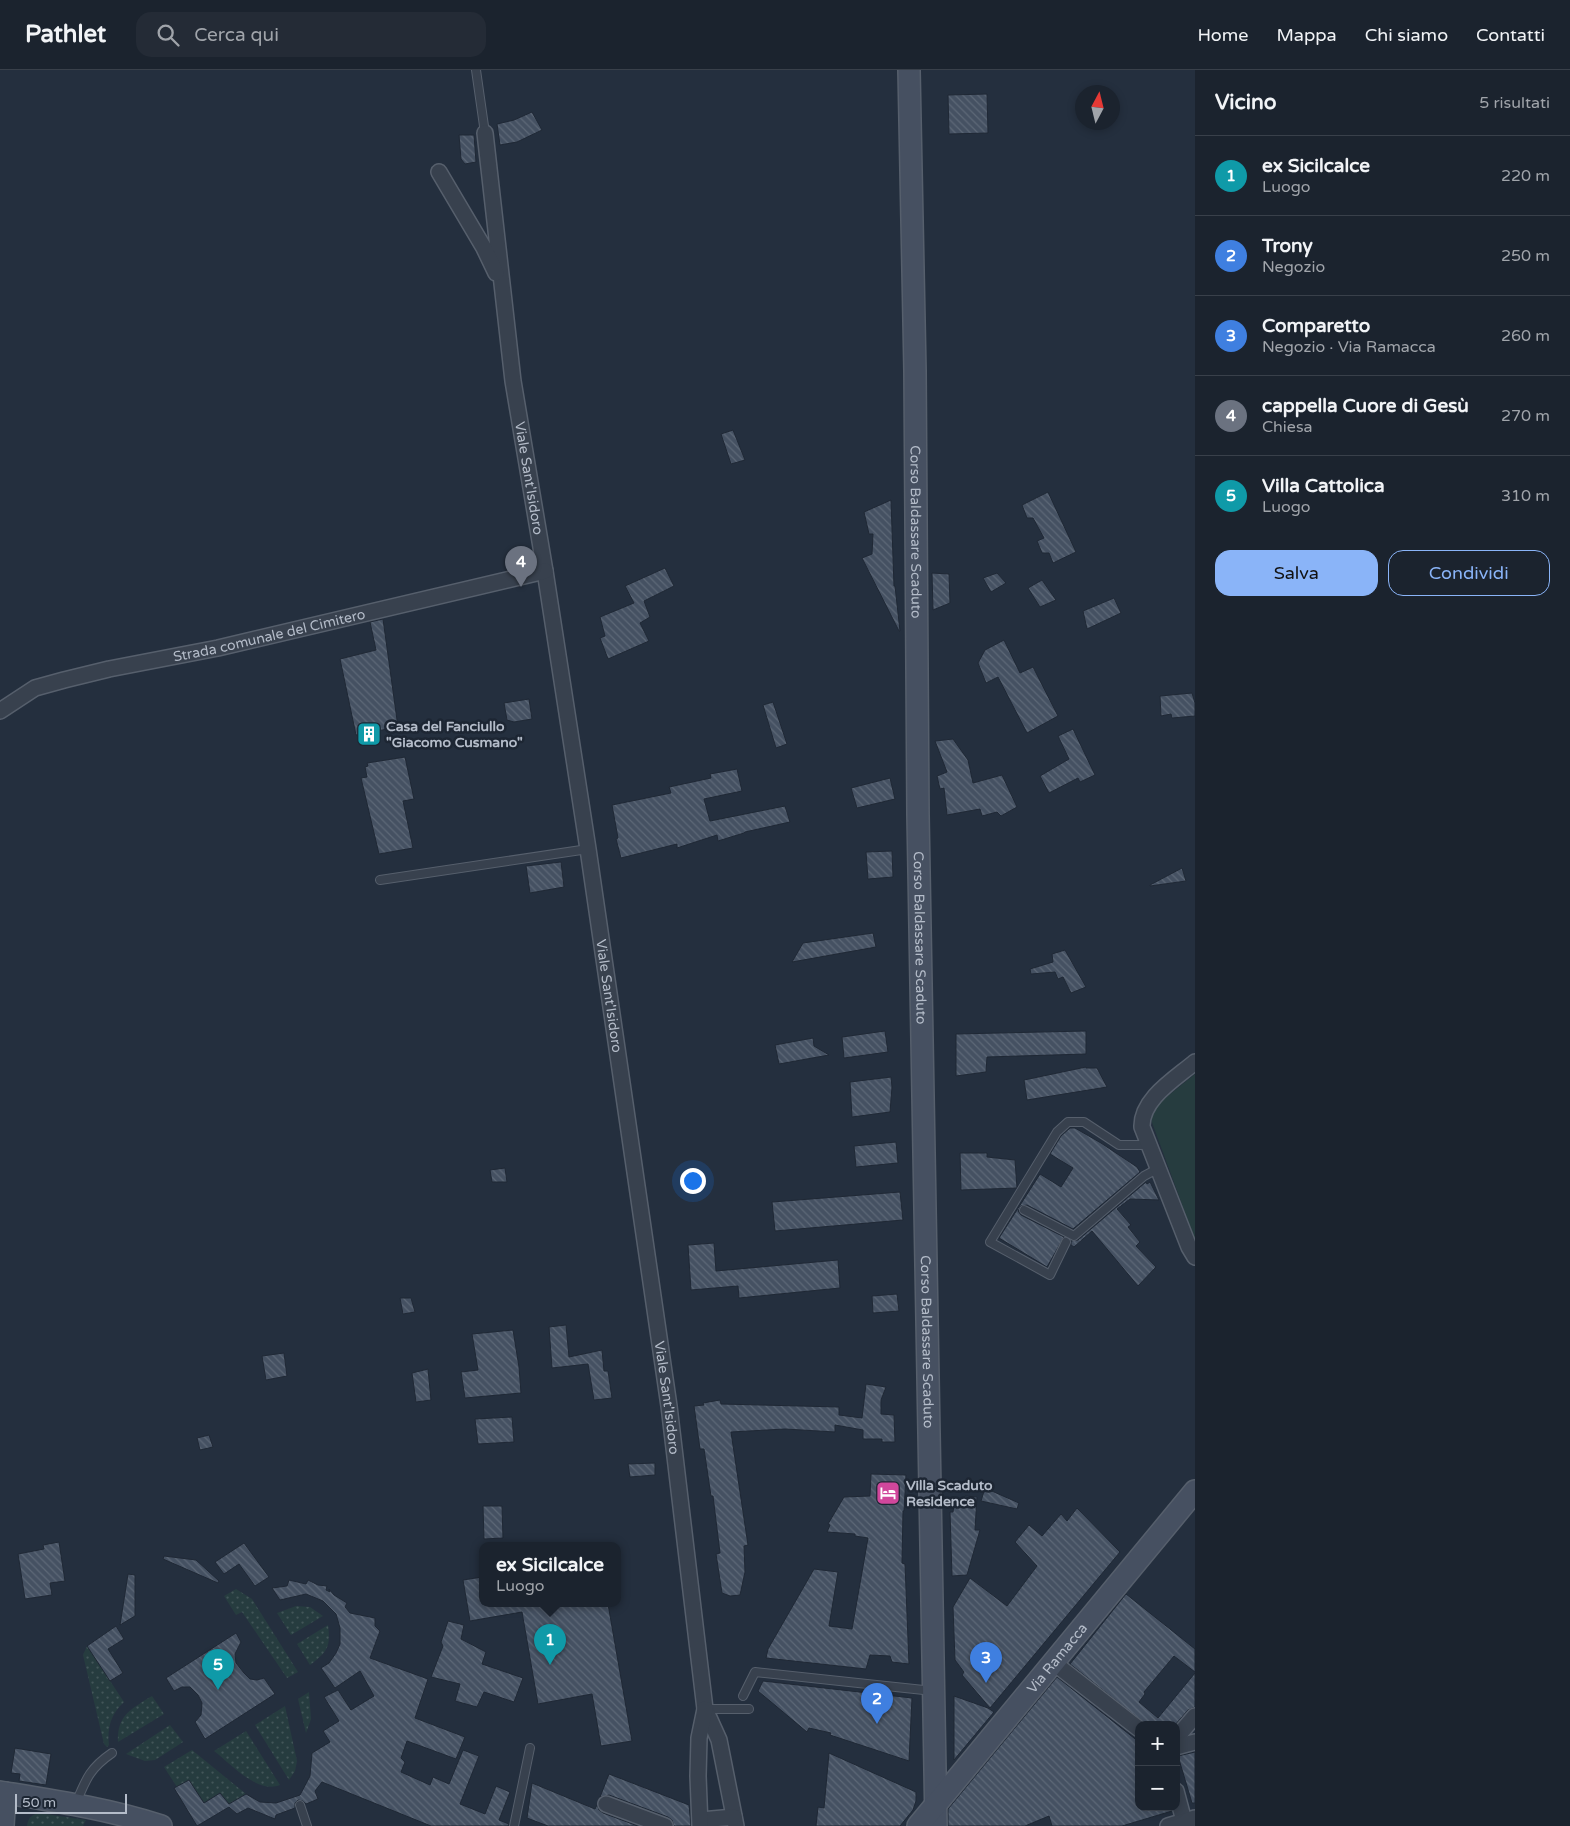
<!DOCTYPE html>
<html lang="it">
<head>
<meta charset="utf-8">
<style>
  :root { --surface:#1b232e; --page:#242b36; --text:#f1f3f6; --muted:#a0a4aa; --line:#39404a; --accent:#8ab4f8 }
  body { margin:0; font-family:"Varela Round",sans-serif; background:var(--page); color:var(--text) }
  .controls { position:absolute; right:15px; bottom:15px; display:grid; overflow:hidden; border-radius:10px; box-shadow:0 2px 8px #0003 }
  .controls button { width:45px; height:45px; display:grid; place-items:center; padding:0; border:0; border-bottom:1px solid var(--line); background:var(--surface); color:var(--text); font:25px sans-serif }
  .compass { position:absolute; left:1075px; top:15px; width:45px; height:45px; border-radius:50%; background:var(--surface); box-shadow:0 2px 8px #0003; rotate:7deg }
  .scale { position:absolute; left:15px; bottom:12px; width:112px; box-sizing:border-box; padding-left:5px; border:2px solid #b4bcc9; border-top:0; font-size:14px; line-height:18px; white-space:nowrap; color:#b4bcc9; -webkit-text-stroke:4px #1d2633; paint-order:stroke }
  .you { position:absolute; left:692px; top:1110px; width:18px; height:18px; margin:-12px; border:4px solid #fff; border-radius:50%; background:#1a73e8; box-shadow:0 0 0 8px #1a73e833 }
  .badge { display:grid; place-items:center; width:32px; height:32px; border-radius:50%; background:var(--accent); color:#fff; font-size:16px; font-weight:700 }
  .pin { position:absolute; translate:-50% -41px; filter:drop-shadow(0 1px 2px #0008) }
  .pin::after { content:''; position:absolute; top:26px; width:18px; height:15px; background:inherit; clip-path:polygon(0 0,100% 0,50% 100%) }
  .popup { position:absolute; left:479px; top:1472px; width:142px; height:65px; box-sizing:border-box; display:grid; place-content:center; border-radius:10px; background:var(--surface); filter:drop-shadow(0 1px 4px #0005); font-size:16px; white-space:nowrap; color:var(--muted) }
  .popup b { font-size:19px; color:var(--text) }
  .popup::after { content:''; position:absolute; left:50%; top:100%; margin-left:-10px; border:10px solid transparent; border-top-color:var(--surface) }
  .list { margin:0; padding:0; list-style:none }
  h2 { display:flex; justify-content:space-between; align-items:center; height:65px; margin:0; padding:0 20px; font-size:21px }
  h2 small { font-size:16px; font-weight:400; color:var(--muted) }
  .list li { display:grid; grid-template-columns:32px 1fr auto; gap:15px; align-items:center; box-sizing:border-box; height:80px; padding:0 20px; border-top:1px solid var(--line) }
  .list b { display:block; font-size:19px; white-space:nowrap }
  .list p { margin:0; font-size:16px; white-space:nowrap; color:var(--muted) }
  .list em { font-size:16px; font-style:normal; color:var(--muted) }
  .actions { display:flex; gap:10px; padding:15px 20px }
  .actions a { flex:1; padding:11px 0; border:1px solid var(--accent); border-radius:15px; text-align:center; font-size:18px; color:var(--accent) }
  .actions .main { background:var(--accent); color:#111 }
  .icon { flex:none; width:28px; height:28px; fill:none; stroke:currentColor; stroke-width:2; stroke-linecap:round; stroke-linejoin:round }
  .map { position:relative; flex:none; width:1195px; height:1756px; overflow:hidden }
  header { display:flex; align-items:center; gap:30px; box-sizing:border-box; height:70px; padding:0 25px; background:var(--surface); border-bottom:1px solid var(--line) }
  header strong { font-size:24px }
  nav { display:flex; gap:28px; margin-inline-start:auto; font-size:18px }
  .search { width:350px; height:45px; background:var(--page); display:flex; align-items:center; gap:12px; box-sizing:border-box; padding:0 18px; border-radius:15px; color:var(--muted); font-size:19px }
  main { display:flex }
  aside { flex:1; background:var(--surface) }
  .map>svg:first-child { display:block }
</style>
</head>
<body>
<header>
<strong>Pathlet</strong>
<div class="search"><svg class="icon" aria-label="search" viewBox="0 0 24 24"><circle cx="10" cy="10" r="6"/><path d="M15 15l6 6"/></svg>Cerca qui</div>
<nav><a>Home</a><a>Mappa</a><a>Chi siamo</a><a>Contatti</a></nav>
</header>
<main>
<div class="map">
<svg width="1195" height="1756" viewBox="0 0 1195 1756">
  <defs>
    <pattern id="grass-dots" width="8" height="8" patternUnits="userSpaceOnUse" patternTransform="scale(1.25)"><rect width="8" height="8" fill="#263c3f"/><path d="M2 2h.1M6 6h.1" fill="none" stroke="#435659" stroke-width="1.8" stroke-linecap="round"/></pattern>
    <pattern id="building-back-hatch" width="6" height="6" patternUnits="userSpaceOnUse" patternTransform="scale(1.25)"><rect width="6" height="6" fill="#455162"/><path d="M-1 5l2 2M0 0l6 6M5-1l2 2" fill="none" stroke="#5d6877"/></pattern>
  </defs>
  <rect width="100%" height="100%" fill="#242f3e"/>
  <!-- grass -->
  <g fill="url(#grass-dots)">
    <path d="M236,1519L252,1529L298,1602L287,1608L242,1542L236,1545L224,1526Z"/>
    <path d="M296,1536L310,1537L323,1546L291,1565L277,1543Z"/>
    <path d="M328,1555C331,1577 327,1582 310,1595L297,1574Z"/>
    <path d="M87,1576L124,1632C111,1644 107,1657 109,1675L107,1677L104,1674L83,1585Z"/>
    <path d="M309,1622L311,1649L306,1663L298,1629Z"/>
    <path d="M152,1626L164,1644L118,1672C117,1645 131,1639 152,1626Z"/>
    <path d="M285,1636L297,1691L295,1701L289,1710L255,1655Z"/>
    <path d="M170,1655L183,1672L155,1690L145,1691L126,1684Z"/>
    <path d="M246,1661L280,1715C257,1724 231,1694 214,1681Z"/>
    <path d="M192,1680L246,1724L229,1734L220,1723L204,1733L189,1710L177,1717L164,1697Z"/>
    <path d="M39,1743L86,1750L83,1756H27C28,1748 31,1745 39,1743Z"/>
  </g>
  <!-- garden -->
  <path fill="#263c3f" d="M1195,1004V1170L1150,1047L1153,1038Z"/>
  <!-- building -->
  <g fill="url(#building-back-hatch)" stroke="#1f2835">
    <path d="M987,24L988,63L949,64L948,25Z"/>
    <path d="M532,42L542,60L517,72L500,75L497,54L514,50Z"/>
    <path d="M459,65H474L476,92L465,94L461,89Z"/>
    <path d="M733,360L745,390L731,394L721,364Z"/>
    <path d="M1048,422L1076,482L1053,493L1049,483H1042L1037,471L1044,468L1033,448H1027L1022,435Z"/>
    <path d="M891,430L894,516H895L900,561H899L862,488L872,484L873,464H869L864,442Z"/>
    <path d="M665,498L674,516L644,531L650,547L640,553L649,571L608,589L600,568L605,566L600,547L634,533L625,516Z"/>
    <path d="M932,503L949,504L950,533L933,540Z"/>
    <path d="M997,503L1006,513L991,522L983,508Z"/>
    <path d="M1042,510L1056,530L1040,537L1028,518Z"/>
    <path d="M1114,528L1121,543L1087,559L1083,541Z"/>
    <path d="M383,549L398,657L356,665L340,589L376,580L370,552Z"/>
    <path d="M1004,570L1020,603L1033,597L1058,646L1027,663L998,607L986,613L978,593L985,580Z"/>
    <path d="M1192,623L1195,633V646L1172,648L1171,644L1161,646L1160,626Z"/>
    <path d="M529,629L532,649L514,652L507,650L504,633Z"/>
    <path d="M773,632L787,674L776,678L763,635Z"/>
    <path d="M1073,659L1095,705L1080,712L1078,708L1049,723L1040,706L1069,689L1058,666Z"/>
    <path d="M953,669L968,690L973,713L1002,705L1017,737L1001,746L997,742L982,746L980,739L947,745L944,718L940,719L937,706L947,702L935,671Z"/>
    <path d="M405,687L414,729L403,731L413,778L379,784L361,708L367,707L365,697L368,696L367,693Z"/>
    <path d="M737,699L742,721L704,729L710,751L785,736L790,752L745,762L744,763L718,771L717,765L677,778V774L621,788L616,769L618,768L612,735L671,723L669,717L711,708L710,704Z"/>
    <path d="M890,708L895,729L857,738L851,718Z"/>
    <path d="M892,781L893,807L868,809L866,782Z"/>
    <path d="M561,792L564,817L530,823L526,796Z"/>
    <path d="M1182,798L1186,811L1150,816V815Z"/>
    <path d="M873,863L876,877L792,892L803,873Z"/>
    <path d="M1065,880L1086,917L1071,923L1063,907L1058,909L1055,902L1031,904L1030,899L1053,892L1052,884Z"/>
    <path d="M885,961L888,982L844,988L842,967Z"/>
    <path d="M1086,961V984L987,987L986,1002L956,1006V964Z"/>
    <path d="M813,968L814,976L829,985L779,994L775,975Z"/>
    <path d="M1086,997V998H1097L1107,1017L1027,1030L1024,1010Z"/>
    <path d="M891,1007L892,1017L890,1042L852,1047L850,1012Z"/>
    <path d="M1070,1058H1075L1101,1073L1137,1097L1140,1102L1073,1159L1027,1135L1021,1136L1018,1141L1021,1145L1064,1167L1047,1197L999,1168L1040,1104L1061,1117L1073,1098L1050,1084L1061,1066Z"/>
    <path d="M896,1072L898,1093L856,1097L854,1076Z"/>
    <path d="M960,1083H987V1087L1015,1090L1017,1118L961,1120Z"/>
    <path d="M505,1098L507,1112H492L490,1100Z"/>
    <path d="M1146,1112L1147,1114L1150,1112L1159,1130L1130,1129L1117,1139L1131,1155L1128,1157L1140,1172L1136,1176L1156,1197L1138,1216L1092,1161L1074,1177L1071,1175V1171L1078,1170Z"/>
    <path d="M900,1122L903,1150L775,1161L772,1132Z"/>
    <path d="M714,1173L716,1201L838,1190L840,1218L739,1228L738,1216L691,1220L688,1175Z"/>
    <path d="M897,1224L899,1241L873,1243L872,1226Z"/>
    <path d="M400,1228H411L415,1242L403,1244Z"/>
    <path d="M566,1255L569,1287L602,1280L604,1301H608L612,1328L594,1330L588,1294L552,1298L549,1257Z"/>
    <path d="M513,1260L519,1297L521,1323L465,1328L461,1302L478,1300L472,1264Z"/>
    <path d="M284,1283L287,1306L266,1310L262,1286Z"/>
    <path d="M428,1299L431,1330L416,1332L412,1303Z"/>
    <path d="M866,1314L886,1317L881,1330V1344L894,1345L895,1372H882V1369H863V1360L835,1355V1362L785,1359L731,1362L748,1475L744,1476L745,1502L740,1525L730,1526L722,1523L716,1484L720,1483L713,1426H711L704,1379H700L694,1336L704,1335L703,1333L720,1330L721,1334L839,1337V1345L862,1348Z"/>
    <path d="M512,1347L514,1372L478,1374L475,1349Z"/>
    <path d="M209,1365L213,1377L200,1380L197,1368Z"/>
    <path d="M655,1393V1405L630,1407L628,1394Z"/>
    <path d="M871,1404L906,1405L904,1441H903L902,1493L905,1494L909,1594L892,1592L890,1586L870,1585L866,1599L766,1588L768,1579L814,1499L838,1502L829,1556L852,1559L868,1468L855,1466V1464L827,1462L830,1455L828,1454L844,1427L870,1426Z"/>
    <path d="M985,1418L1019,1433L1017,1439L981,1431Z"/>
    <path d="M965,1426L977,1427L975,1460H980L967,1505L952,1506L950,1442H953L955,1429H964Z"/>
    <path d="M483,1436H502L503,1468L484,1469Z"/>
    <path d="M1077,1438L1120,1482L990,1638L962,1605L964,1602L955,1590L953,1537L970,1508L1007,1536L1037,1496L1015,1472L1029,1455L1042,1466L1061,1444L1067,1451Z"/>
    <path d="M59,1472L65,1511L50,1513L52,1525L25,1529L18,1484L44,1479L43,1475Z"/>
    <path d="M244,1473L269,1507L255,1516L239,1494L224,1504L215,1492Z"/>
    <path d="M164,1486L196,1490L219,1511L218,1513L163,1489Z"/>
    <path d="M128,1504L135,1505V1546L120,1555Z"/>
    <path d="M482,1507V1534H608L632,1671L601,1676L592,1624L538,1634L522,1542L470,1551L463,1510Z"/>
    <path d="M289,1510L306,1514L308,1510L318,1515L327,1516L326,1520L330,1522L329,1519L334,1525L347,1533L345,1537L350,1543L375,1548V1556L380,1561L370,1588L428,1609L415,1648L465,1667L456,1689L407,1671L401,1688L405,1692L401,1702L430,1715L433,1707L449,1714L463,1680L479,1686L460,1734L485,1744L496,1716L510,1722L499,1750L509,1754L508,1756H431L322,1712L315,1721L318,1729L306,1734L303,1731L298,1730L295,1733V1738L276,1745L275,1749L248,1738L237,1744L229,1737L197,1756L174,1718L189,1710L204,1733L220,1723L229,1734L246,1724L260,1732L276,1733L300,1725L310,1706L312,1683L330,1672L323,1661L339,1651L324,1627L338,1620L351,1640L374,1626L360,1601L335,1618L321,1598L329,1593L336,1583L340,1574V1558L336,1544L323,1531L306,1524L280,1530L272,1518L287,1516Z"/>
    <path d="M1126,1524L1195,1579V1602L1174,1586L1144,1622L1145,1624L1139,1632L1158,1648L1195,1603V1637L1188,1640L1175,1655H1147L1070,1594Z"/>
    <path d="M448,1551L464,1555L461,1569L486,1582L482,1594L523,1608L514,1632L484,1622L477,1637L455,1631L460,1614L431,1607L443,1576L441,1572Z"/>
    <path d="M116,1556L124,1569L108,1579L123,1603L110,1611L87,1576Z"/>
    <path d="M236,1563L241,1572L235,1584L236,1593L244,1603L250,1609L257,1610L264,1608L275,1624L205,1669L195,1652L201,1645L202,1633L198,1625L190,1617H182L174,1621L166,1608Z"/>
    <path d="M1057,1607L1139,1672V1737H1171L1172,1741L1122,1756H1052L1049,1746L1025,1756H948V1739Z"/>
    <path d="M763,1611L912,1628L909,1691L830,1665L831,1663L809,1658L807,1662L758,1621Z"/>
    <path d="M954,1626L988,1638L994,1642L954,1690Z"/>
    <path d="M15,1678L51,1684L46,1715L19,1711L20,1704L11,1703Z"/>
    <path d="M1195,1682V1733H1192L1178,1686Z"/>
    <path d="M829,1683L916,1722V1731L913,1740L900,1756H816L818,1737L824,1738Z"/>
    <path d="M609,1704L689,1735L691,1756H674L672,1750L668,1747L609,1725L600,1727Z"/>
    <path d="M532,1713L595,1739L597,1735L599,1740L603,1743L638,1756H548L527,1748Z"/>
  </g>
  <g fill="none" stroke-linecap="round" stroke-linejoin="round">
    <!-- lane casing -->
    <g stroke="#565f6c" stroke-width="10">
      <g id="lane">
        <path d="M476,0L485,63"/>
        <path d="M380,810L588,779"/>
        <path d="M1024,1140L1074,1166L1144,1106L1159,1098"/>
        <path d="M1066,1172L1050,1205L990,1172L1057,1062L1068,1052H1084L1119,1075H1150"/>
        <path d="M743,1626L755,1602L933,1621"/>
        <path d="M705,1639H749"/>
        <path d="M76,1733C86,1709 90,1698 112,1683"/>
        <path d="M300,1735L307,1756"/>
        <path d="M514,1756L530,1678"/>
      </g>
    </g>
    <!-- street casing -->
    <g stroke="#565f6c" stroke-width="18">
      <g id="street">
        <path id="s1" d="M485,63L513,311L545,501L588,779L669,1336L705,1639L719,1670L736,1756"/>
        <path d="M439,102L484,178L496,203"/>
        <path id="s2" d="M0,641L35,618L64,610L109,599L218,578L545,501"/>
        <path d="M1195,992C1175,1009 1141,1029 1142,1057L1189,1177L1195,1187"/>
        <path d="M1054,1593L1139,1659"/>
        <path d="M1176,1668L1195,1646"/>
        <path d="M1176,1677L1195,1672"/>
        <path d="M1176,1721L1184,1751"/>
        <path d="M606,1734L665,1756"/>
        <path d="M701,1750L734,1747"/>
        <path d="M700,1756L698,1706L699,1668L705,1639"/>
        <path d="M1168,1756L1195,1748"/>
      </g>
    </g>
    <!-- secondary casing -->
    <g stroke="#565f6c" stroke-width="24">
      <g id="secondary">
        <path id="s3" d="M909,0L915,301L918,745L936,1756"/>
        <path d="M0,1722C55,1731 109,1739 161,1756"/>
        <path d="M3,1756L5,1723"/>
        <path id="s4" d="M918,1756L1195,1421"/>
      </g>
    </g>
    <!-- lane -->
    <use href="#lane" stroke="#38414e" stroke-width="8"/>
    <!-- street -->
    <use href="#street" stroke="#38414e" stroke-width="15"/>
    <!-- secondary -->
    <use href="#secondary" stroke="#465061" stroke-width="21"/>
  </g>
  <!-- icons -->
  <defs>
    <g id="building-square" transform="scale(1.25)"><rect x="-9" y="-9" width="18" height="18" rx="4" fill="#0f9aa8" stroke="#1d2633"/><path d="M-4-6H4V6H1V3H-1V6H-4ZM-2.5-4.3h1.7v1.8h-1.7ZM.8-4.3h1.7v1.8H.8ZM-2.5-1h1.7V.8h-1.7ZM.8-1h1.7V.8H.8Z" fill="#fff"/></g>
    <g id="hotel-square" transform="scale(1.25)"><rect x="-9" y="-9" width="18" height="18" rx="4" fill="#d1479c" stroke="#1d2633"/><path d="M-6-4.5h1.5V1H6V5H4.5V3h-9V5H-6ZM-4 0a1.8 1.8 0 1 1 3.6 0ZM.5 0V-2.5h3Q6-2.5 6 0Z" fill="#fff"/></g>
  </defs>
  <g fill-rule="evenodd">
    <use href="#building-square" x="369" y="664"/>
    <use href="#hotel-square" x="888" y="1423"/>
  </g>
  <g text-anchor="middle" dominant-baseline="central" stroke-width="5" stroke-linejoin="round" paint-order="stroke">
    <!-- street labels -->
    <g font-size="14" fill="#b4bcc9" stroke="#1d2633">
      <text stroke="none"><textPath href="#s1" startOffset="348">Viale Sant'Isidoro</textPath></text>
      <text stroke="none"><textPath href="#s3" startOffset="462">Corso Baldassare Scaduto</textPath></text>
      <text stroke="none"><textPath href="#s2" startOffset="282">Strada comunale del Cimitero</textPath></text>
      <text stroke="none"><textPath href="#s3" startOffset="868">Corso Baldassare Scaduto</textPath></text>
      <text stroke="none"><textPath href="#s1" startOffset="872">Viale Sant'Isidoro</textPath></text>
      <text stroke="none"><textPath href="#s3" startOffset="1272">Corso Baldassare Scaduto</textPath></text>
      <text stroke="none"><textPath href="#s1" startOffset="1278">Viale Sant'Isidoro</textPath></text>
      <text stroke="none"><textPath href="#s4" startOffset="218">Via Ramacca</textPath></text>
    </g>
    <!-- poi labels -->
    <g font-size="14" font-weight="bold" fill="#b4bcc9" stroke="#1d2633" text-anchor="start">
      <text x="386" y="656">Casa del Fanciullo<tspan x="386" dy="16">"Giacomo Cusmano"</tspan></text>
      <text x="906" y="1415">Villa Scaduto<tspan x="906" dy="16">Residence</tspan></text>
    </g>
  </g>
</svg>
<div class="controls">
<button>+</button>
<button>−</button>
</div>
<svg class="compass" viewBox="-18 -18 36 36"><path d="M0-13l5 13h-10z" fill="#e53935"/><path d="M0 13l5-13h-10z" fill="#a0a4aa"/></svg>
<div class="scale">50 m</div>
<div class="you"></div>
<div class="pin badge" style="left:550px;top:1595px;background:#0f9aa8">1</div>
<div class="popup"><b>ex Sicilcalce</b>Luogo</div>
<div class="pin badge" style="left:877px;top:1654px;background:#3f7fe0">2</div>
<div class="pin badge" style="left:986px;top:1613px;background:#3f7fe0">3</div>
<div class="pin badge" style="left:521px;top:517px;background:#6b7280">4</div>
<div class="pin badge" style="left:218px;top:1620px;background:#0f9aa8">5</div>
</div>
<aside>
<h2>Vicino<small>5 risultati</small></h2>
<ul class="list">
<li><span class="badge" style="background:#0f9aa8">1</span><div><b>ex Sicilcalce</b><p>Luogo</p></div><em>220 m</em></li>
<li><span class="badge" style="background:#3f7fe0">2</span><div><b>Trony</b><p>Negozio</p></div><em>250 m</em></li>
<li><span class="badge" style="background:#3f7fe0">3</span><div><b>Comparetto</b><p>Negozio · Via Ramacca</p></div><em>260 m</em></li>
<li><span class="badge" style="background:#6b7280">4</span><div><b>cappella Cuore di Gesù</b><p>Chiesa</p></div><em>270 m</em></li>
<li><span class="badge" style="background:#0f9aa8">5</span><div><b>Villa Cattolica</b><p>Luogo</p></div><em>310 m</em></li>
</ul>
<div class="actions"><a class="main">Salva</a><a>Condividi</a></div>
</aside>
</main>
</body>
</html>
